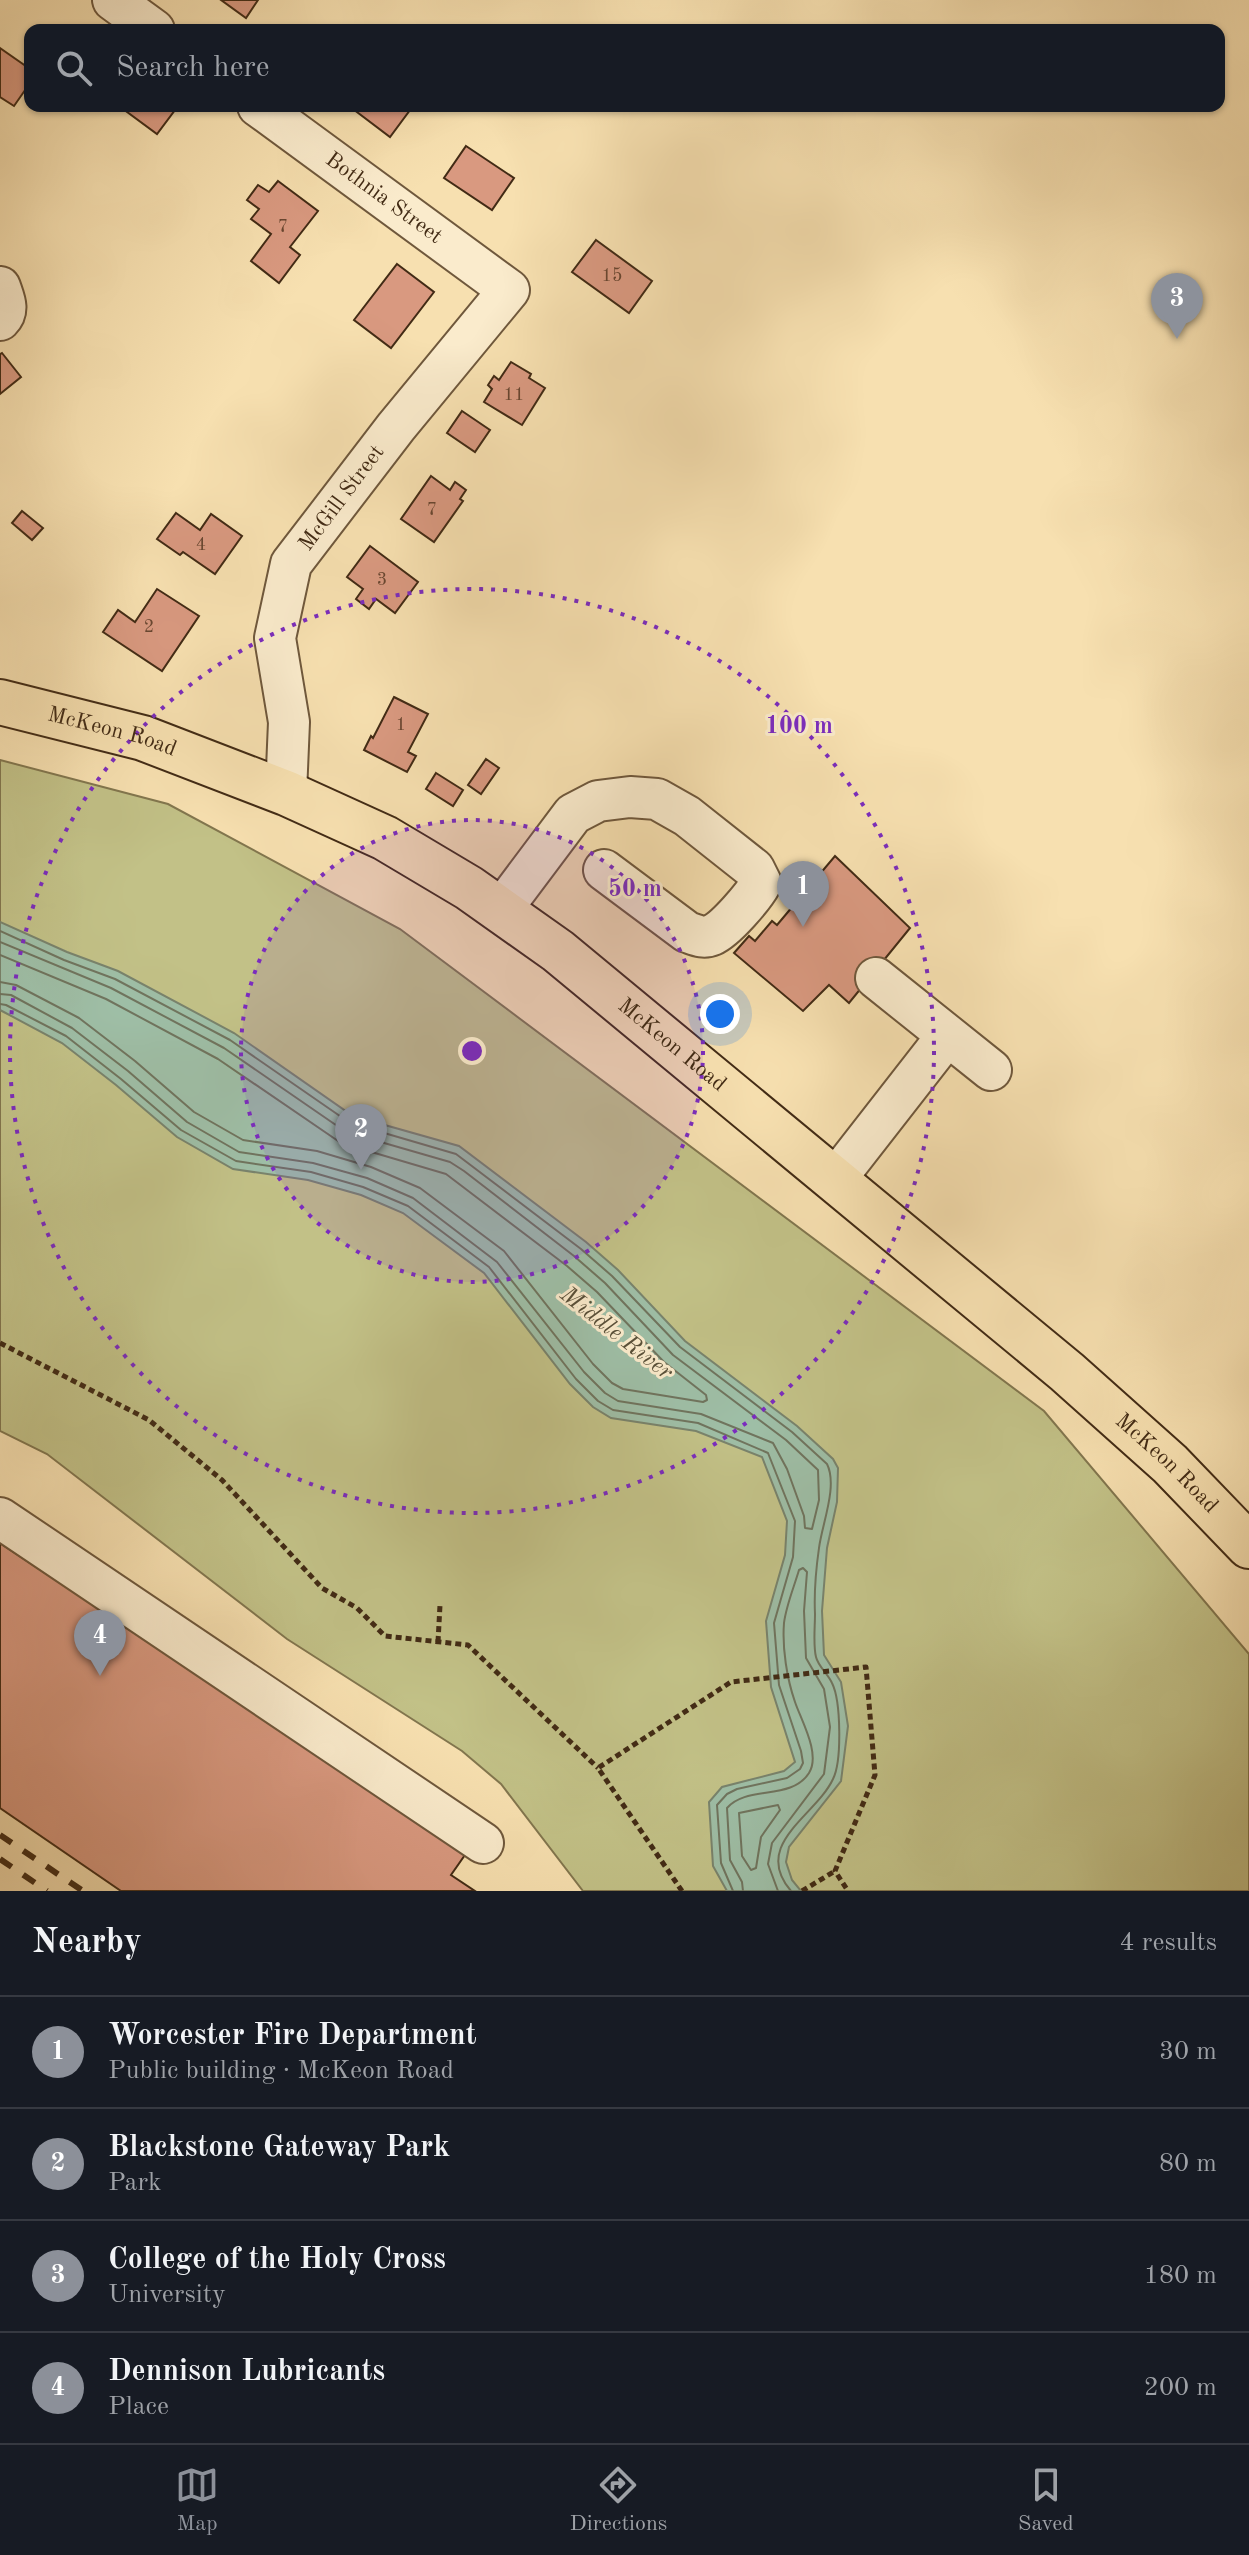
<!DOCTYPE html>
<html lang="en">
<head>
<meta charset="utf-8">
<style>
  :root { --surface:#171b24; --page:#242831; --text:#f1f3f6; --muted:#9ea1a6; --line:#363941; --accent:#8c9099 }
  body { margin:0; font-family:"Old Standard TT",serif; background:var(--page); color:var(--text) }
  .you { position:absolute; left:720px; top:1014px; width:28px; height:28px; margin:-20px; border:6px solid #fff; border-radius:50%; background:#1a73e8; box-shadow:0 0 0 12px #1a73e833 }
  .badge { display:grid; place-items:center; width:52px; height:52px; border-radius:50%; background:var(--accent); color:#fff; font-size:26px; font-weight:700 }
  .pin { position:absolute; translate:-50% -66px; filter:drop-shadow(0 2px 4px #0008) }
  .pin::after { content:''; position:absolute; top:42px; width:28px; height:24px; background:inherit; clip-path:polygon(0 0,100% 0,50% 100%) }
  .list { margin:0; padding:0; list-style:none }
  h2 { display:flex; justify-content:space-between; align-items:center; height:104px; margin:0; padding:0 32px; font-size:34px }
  h2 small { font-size:26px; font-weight:400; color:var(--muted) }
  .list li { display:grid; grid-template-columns:52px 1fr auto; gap:24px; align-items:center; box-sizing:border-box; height:112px; padding:0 32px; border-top:2px solid var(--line) }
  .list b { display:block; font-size:30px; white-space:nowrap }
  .list p { margin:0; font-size:26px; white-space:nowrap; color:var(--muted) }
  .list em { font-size:26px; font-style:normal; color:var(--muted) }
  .icon { flex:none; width:44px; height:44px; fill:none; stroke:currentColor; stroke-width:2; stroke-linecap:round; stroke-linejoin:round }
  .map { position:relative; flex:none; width:1249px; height:1891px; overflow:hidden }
  .search { position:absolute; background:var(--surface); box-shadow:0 2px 6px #0004; left:24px; right:24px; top:24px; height:88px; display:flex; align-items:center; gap:20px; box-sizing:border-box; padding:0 28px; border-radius:16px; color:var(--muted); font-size:30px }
  .sheet { height:552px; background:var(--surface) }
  nav { display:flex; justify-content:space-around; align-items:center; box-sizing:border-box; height:112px; border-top:2px solid var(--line); background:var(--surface); font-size:22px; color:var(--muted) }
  nav a { display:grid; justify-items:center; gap:4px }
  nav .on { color:var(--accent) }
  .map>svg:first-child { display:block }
</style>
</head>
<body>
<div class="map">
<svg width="1249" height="1891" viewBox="0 0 1249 1891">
  <rect width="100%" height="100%" fill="#f7e0b0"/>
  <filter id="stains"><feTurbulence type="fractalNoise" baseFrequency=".0025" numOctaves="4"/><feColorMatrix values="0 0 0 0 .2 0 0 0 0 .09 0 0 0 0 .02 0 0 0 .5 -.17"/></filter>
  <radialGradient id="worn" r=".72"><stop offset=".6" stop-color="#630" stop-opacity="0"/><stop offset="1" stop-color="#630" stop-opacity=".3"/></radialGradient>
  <!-- green -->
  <path fill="#c2c187" stroke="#82764e" stroke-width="2" d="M0,760L168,804L400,929L1044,1411L1249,1654V1891H583L501,1784L462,1751L287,1639L47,1454L0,1431Z"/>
  <!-- water -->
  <path fill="#9ebea6" stroke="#79836c" stroke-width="2" d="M0,922L67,952L118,971L234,1033L353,1116L459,1146L586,1242L618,1270L685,1341L797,1426L833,1459L838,1468L837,1502L827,1548L822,1611L824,1655L841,1682L848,1726L841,1781L789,1847L786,1862L792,1880L801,1891H727L713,1866L709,1802L722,1787L784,1771L795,1762L771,1687L766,1621L785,1555L787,1521L762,1457L696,1431L611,1418L593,1407L570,1384L484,1273L403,1213L361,1195L308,1180L233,1169L177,1137L116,1085L62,1043L0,1010Z"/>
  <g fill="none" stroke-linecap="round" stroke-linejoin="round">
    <!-- shore -->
    <g stroke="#70745e" stroke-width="2">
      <path d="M0,931L64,960L115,979L230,1040L350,1123L456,1154L581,1249L612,1276L680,1347L792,1432L827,1464C838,1486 822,1524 819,1548C816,1569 814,1593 815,1614C815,1627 813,1645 816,1657C818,1666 828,1674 832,1683C841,1701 842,1761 833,1779C816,1816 751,1844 791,1891"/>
      <path d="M0,942L111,988L224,1048L346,1132L450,1162L464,1171L574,1256L605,1283L673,1355L786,1440L818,1470L819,1500L812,1529L805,1528L804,1516L787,1469L773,1443L701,1414L618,1401L605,1393L584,1372L497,1262L413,1198L367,1178L313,1163L239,1152L187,1122L128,1071L72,1028L11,995L0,994"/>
      <path d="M0,955L106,999L218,1059L341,1143L446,1174L567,1266L597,1292L664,1362L706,1395L707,1400L703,1402L623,1389L612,1383L593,1364L504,1251L420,1188L371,1167L317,1151L243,1140L194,1112L135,1061L79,1018L16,985L0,982"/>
      <path d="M0,1004L6,1005L66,1036L121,1079L181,1130L236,1161L311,1172L363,1187L408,1206L489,1267L576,1379L598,1401L613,1410L698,1423L768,1453L795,1521L793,1557L774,1623L779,1685L801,1751L803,1763L800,1769L787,1778L737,1789L727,1794L717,1805L721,1863L733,1891"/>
      <path d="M778,1805L780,1810L761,1837L756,1868L751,1870L742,1856L739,1813Z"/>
      <path d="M743,1891L742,1882L730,1860L727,1808C747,1785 791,1801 809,1773C821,1754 801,1720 795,1702C787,1679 782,1648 784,1623C786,1606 794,1587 799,1570L803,1568L807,1572L804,1611L806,1658L824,1689L830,1727L824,1774L772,1843L768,1864L778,1891"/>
    </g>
  </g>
  <!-- building -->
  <g fill="#d99980" stroke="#422b15" stroke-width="2">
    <path d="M221,0H258L246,18Z"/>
    <path d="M0,48L30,69V83L14,106L0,97Z"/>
    <path d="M119,106H178L157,134Z"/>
    <path d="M349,106H413L390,137Z"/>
    <path d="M466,146L514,178L492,210L444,178Z"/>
    <path d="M278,181L318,211L290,247L300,255L279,283L251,261L271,234L251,219L259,209L247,200L258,185L269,192Z"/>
    <path d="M596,240L652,281L629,313L572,272Z"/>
    <path d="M397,264L434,292L391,348L354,320Z"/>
    <path d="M2,353L21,377L0,394V354Z"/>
    <path d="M511,362L531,374L529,378L545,388L522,425L484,402L492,389L488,385L494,376L499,380Z"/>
    <path d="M462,411L490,430L475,452L447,433Z"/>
    <path d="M431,476L450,490L455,482L466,490L460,499L463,501L434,542L401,519Z"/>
    <path d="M22,511L43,528L32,540L12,523Z"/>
    <path d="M176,513L200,530L211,514L242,536L215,574L183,552L180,555L157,539Z"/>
    <path d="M370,546L418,582L395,613L376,599L369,609L356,599L363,589L347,577Z"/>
    <path d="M157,589L199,616L162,671L103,632L118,610L135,622Z"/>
    <path d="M394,697L428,714L408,752L416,756L407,772L364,750L371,736L373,738Z"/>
    <path d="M486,759L499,768L481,794L468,785Z"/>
    <path d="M436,773L463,790L453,806L426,789Z"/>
    <path d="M835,856L910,928L849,1003L829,985L803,1011L734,953L749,936L755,941L772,921L777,925Z"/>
    <path d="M0,1543L467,1852L451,1875L475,1891H121L0,1808Z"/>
  </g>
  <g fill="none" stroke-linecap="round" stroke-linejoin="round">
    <!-- minor casing -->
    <g stroke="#6f583c" stroke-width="44">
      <g id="minor">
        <path d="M113,0L154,30"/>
        <path id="s1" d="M258,106L509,290L396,427L291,564L275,638L289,722L286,793"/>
        <path d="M0,287C4,299 10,310 0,320"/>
        <path d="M501,910L573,814L598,801L630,797L657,799L687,816L754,869L761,883C754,896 726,929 712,935C703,939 696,935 687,932L604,870"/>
        <path d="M876,978L991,1070"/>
        <path d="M834,1181L947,1036"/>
        <path d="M0,1518L483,1843"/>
      </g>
    </g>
    <!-- major casing -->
    <g stroke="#422b15" stroke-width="48">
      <g id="major">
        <path id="s2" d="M0,702L143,738L286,793L385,838L469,888L558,951L1067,1372L1170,1464L1249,1546"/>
      </g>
    </g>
    <!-- path -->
    <g stroke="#422b15" stroke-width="5" stroke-dasharray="6 4" stroke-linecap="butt">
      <path d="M0,1343L149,1420L222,1480L322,1588L357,1608L385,1636L468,1645L598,1768"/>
      <path d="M438,1642L440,1605"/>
      <path d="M682,1891L598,1768L731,1682L866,1667L875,1775L835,1871L848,1891"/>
      <path d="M802,1891L835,1871"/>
    </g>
    <!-- minor -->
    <use href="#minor" stroke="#faebcc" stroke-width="40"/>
    <!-- major -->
    <use href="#major" stroke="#f7e0b0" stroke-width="44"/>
    <!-- rail -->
    <g stroke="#422b15" stroke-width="6" stroke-dasharray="14 14" stroke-linecap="butt">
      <path d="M0,1835L83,1891"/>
      <path d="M0,1859L47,1891"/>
    </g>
  </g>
  <!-- distance rings -->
  <circle cx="472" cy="1051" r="231" fill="#7b2cbf" fill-opacity=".12"/>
  <g fill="none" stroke="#7b2cbf" stroke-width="4" stroke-dasharray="4 8">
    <circle cx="472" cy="1051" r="231"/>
    <circle cx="472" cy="1051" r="462"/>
  </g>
  <g text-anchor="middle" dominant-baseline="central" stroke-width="6" stroke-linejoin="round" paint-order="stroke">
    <!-- number labels -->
    <g font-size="18" fill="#684630">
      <text x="283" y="227">7</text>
      <text x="612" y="276">15</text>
      <text x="514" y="395">11</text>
      <text x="432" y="510">7</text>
      <text x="201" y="545">4</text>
      <text x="382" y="580">3</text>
      <text x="149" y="627">2</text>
      <text x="401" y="725">1</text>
    </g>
    <!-- street labels -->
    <g font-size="22" fill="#422b15" stroke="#faebcc">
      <text stroke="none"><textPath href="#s1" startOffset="156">Bothnia Street</textPath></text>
      <text transform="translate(342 498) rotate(-53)">McGill Street</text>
      <text stroke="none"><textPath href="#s2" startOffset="116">McKeon Road</textPath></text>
      <text stroke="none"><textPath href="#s2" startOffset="764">McKeon Road</textPath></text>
      <text stroke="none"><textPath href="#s2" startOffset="1412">McKeon Road</textPath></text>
    </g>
    <!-- water labels -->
    <g font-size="24" font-style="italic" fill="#595039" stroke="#faebcc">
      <text transform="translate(616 1334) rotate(38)">Middle River</text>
    </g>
  </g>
  <circle cx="472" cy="1051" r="12" fill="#7b2cbf" stroke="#faebcc" stroke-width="4"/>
  <g font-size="24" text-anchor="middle" font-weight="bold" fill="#7b2cbf" stroke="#faebcc" stroke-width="6" stroke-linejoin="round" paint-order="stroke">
    <text x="799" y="733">100 m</text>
    <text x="635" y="896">50 m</text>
  </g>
  <rect width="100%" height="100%" filter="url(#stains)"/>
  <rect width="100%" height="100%" fill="url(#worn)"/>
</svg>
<div class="you"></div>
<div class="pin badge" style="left:803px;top:927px">1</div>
<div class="pin badge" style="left:361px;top:1170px">2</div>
<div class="pin badge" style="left:1177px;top:339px">3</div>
<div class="pin badge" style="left:100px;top:1676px">4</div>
<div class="search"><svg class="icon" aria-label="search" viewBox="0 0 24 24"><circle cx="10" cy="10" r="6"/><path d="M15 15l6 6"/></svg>Search here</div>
</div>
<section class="sheet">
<h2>Nearby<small>4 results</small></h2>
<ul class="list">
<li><span class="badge">1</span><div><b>Worcester Fire Department</b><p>Public building · McKeon Road</p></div><em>30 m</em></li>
<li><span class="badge">2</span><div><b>Blackstone Gateway Park</b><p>Park</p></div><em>80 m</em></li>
<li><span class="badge">3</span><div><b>College of the Holy Cross</b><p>University</p></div><em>180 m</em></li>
<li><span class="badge">4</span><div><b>Dennison Lubricants</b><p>Place</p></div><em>200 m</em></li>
</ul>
</section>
<nav>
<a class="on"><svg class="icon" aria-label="map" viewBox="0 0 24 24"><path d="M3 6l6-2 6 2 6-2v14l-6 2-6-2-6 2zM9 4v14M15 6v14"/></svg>Map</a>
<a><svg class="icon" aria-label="directions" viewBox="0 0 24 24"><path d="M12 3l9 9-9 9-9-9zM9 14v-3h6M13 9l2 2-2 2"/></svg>Directions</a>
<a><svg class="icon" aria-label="saved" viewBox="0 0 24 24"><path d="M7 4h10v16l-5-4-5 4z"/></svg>Saved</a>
</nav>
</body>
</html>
